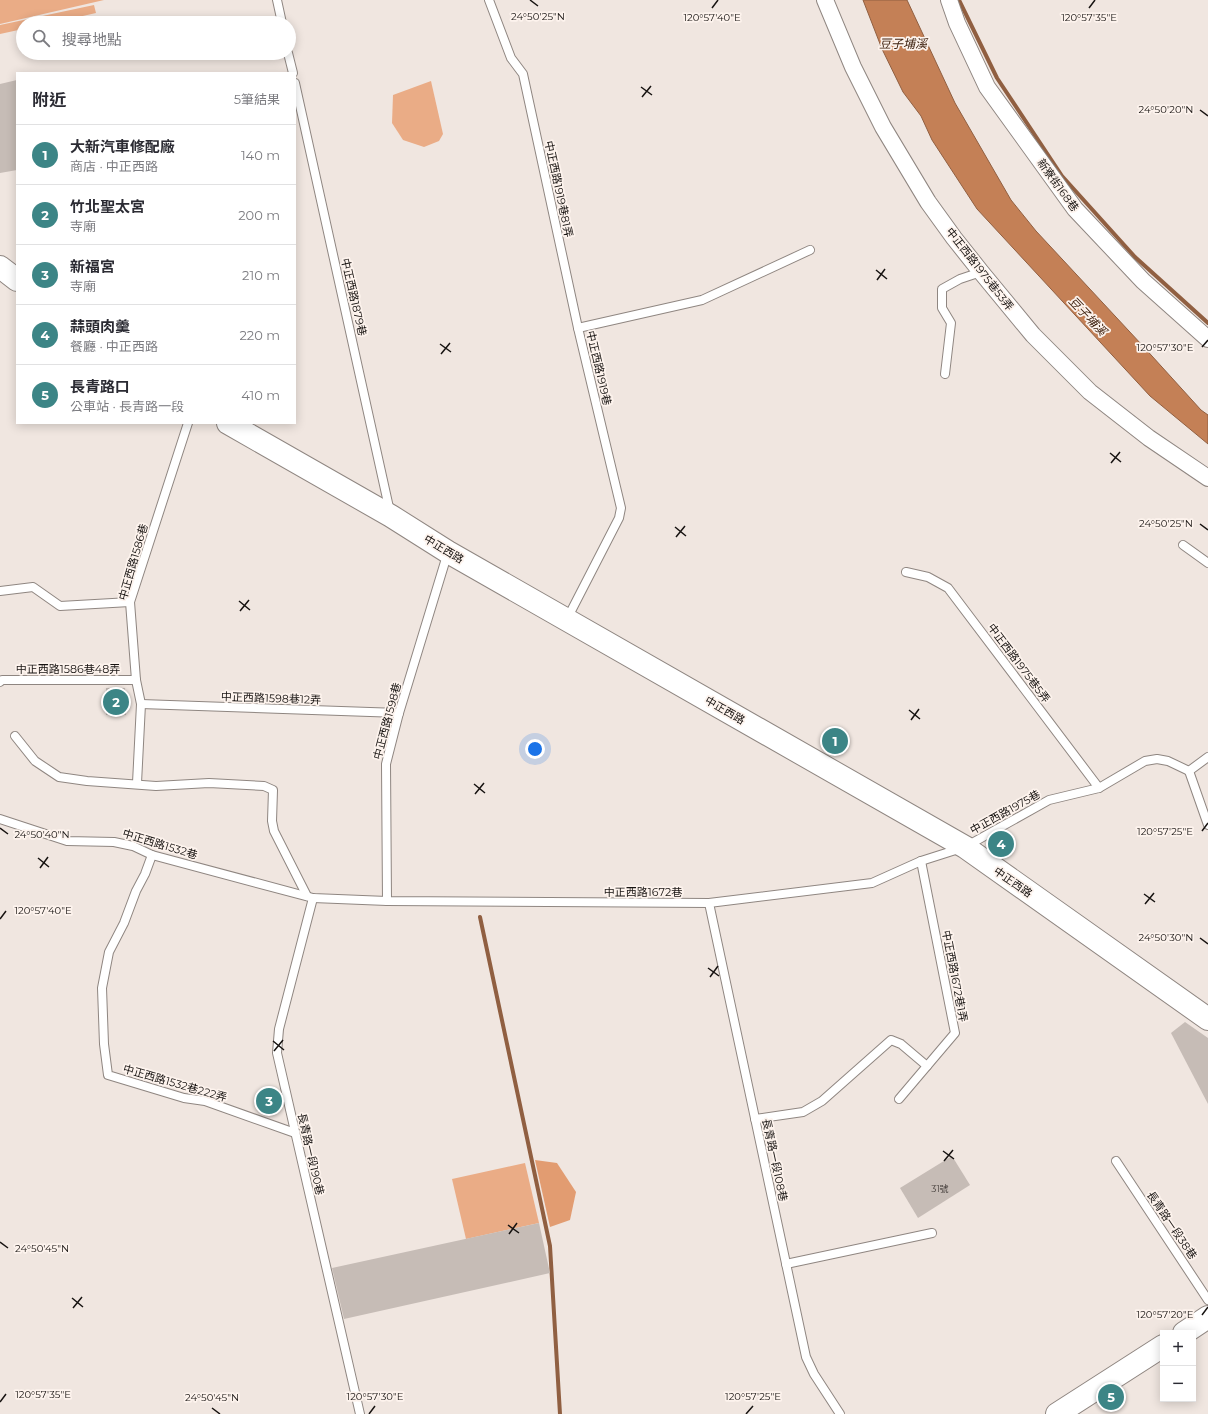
<!DOCTYPE html>
<html lang="zh-TW">
<head>
<meta charset="utf-8">
<style>
  :root { --surface:#fff; --page:#f7f7f7; --text:#2b2b33; --muted:#7c7c81; --line:#e1e1e2; --accent:#3c8586 }
  body { margin:0; font-family:Montserrat,"Noto Sans TC",sans-serif; background:var(--page); color:var(--text) }
  .controls { position:absolute; right:12px; bottom:12px; display:grid; overflow:hidden; border-radius:0px; box-shadow:0 2px 10px #0003 }
  .controls button { width:36px; height:36px; display:grid; place-items:center; padding:0; border:0; border-bottom:1px solid var(--line); background:var(--surface); color:var(--text); font:20px sans-serif }
  .you { position:absolute; left:535px; top:749px; width:14px; height:14px; margin:-10px; border:3px solid #fff; border-radius:50%; background:#1a73e8; box-shadow:0 0 0 6px #1a73e833 }
  .badge { display:grid; place-items:center; width:26px; height:26px; border-radius:50%; background:var(--accent); color:#fff; font-size:13px; font-weight:700 }
  .pin { position:absolute; translate:-50% -50%; border:2px solid #fff; box-shadow:0 1px 4px #0006 }
  .list { margin:0; padding:0; list-style:none }
  h2 { display:flex; justify-content:space-between; align-items:center; height:52px; margin:0; padding:0 16px; font-size:17px }
  h2 small { font-size:13px; font-weight:400; color:var(--muted) }
  .list li { display:grid; grid-template-columns:26px 1fr auto; gap:12px; align-items:center; box-sizing:border-box; height:60px; padding:0 16px; border-top:1px solid var(--line) }
  .list b { display:block; font-size:15px; white-space:nowrap }
  .list p { margin:0; font-size:13px; white-space:nowrap; color:var(--muted) }
  .list em { font-size:13px; font-style:normal; color:var(--muted) }
  .icon { flex:none; width:22px; height:22px; fill:none; stroke:currentColor; stroke-width:2; stroke-linecap:round; stroke-linejoin:round }
  .map { position:relative; flex:none; width:1208px; height:1414px; overflow:hidden }
  .search { position:absolute; background:var(--surface); box-shadow:0 2px 10px #0003; left:16px; top:16px; width:280px; height:44px; display:flex; align-items:center; gap:10px; box-sizing:border-box; padding:0 14px; border-radius:22px; color:var(--muted); font-size:15px }
  .panel { position:absolute; background:var(--surface); box-shadow:0 2px 10px #0003; left:16px; top:72px; width:280px; height:352px; border-radius:0px }
  .map>svg:first-child { display:block }
</style>
</head>
<body>
<div class="map">
<svg width="1208" height="1414" viewBox="0 0 1208 1414">
  <rect width="100%" height="100%" fill="#f0e6e0"/>
  <!-- green -->
  <g fill="#eaac86">
    <path d="M0,0H104L0,24Z"/>
    <path d="M94,5L96,13L52,23H23V29L0,34V25Z"/>
    <path d="M431,81L443,134L439,141L424,147L403,140L392,123L393,95Z"/>
    <path d="M525,1163L539,1223L466,1239L452,1179Z"/>
  </g>
  <!-- forest -->
  <path fill="#e29c71" d="M535,1160L557,1163L576,1192L570,1220L550,1227Z"/>
  <!-- water -->
  <path fill="#c48056" stroke="#905f41" d="M863,0H907L955,103L1011,200L1036,231L1142,345L1201,410L1208,415V444L1150,396L977,209L932,140L921,116L903,92L882,49Z"/>
  <g fill="none" stroke-linecap="round" stroke-linejoin="round">
    <!-- stream -->
    <g stroke="#905f41" stroke-width="4">
      <path d="M959,0L997,78L1062,176L1135,257L1208,323"/>
      <path d="M480,917L550,1246L560,1414"/>
    </g>
  </g>
  <!-- building -->
  <g fill="#c6bcb6">
    <path d="M17,80V170L0,173V84Z"/>
    <path d="M106,688H125L126,715H106Z"/>
    <path d="M1185,1022L1208,1038V1104L1171,1033Z"/>
    <path d="M269,1088L280,1094L270,1113L258,1108Z"/>
    <path d="M952,1156L970,1185L918,1218L900,1188Z"/>
    <path d="M539,1223L550,1273L344,1319L332,1268Z"/>
  </g>
  <g fill="none" stroke-linecap="round" stroke-linejoin="round">
    <!-- lane casing -->
    <g stroke="#8f8681" stroke-width="10">
      <g id="lane">
        <path d="M277,0L282,23"/>
        <path d="M489,0L511,58L523,74L578,328"/>
        <path d="M288,53L293,73"/>
        <path d="M295,83L390,512"/>
        <path d="M945,374L951,323L942,308V289L960,279L981,272"/>
        <path d="M1183,545L1208,563"/>
        <path d="M906,572L928,577L948,588L1099,788"/>
        <path d="M0,591L33,587L60,606L130,602"/>
        <path d="M567,619L619,518L621,508L578,328L702,300L810,250"/>
        <path d="M0,682L2,680H136"/>
        <path d="M141,704L399,713"/>
        <path d="M15,736L35,761L59,777L87,781L156,786L209,783L264,786L273,790L272,821L274,831L307,896"/>
        <path d="M1189,771L1208,825"/>
        <path d="M1189,771L1208,757"/>
        <path d="M137,783L141,704L136,680L130,602L188,423"/>
        <path d="M0,819L67,841L114,842L133,846L152,855L313,898L387,901L709,903L872,883L921,861L965,847L1049,800L1099,788L1145,761L1157,759L1168,761L1189,771"/>
        <path d="M152,855L145,874L136,891L124,923L109,952L102,988L104,1044L108,1075L184,1098L205,1101L295,1133"/>
        <path d="M313,898L279,1029L277,1053L360,1414"/>
        <path d="M387,901L386,764L399,713L448,552"/>
        <path d="M709,903L806,1357L814,1374L840,1414"/>
        <path d="M899,1099L955,1033L921,861"/>
        <path d="M755,1119L803,1112L822,1101L891,1040L901,1044L927,1066"/>
        <path d="M1116,1161L1208,1300"/>
        <path d="M786,1264L932,1233"/>
      </g>
    </g>
    <!-- street casing -->
    <g stroke="#8f8681" stroke-width="18">
      <g id="street">
        <path d="M825,0L853,67L883,127L928,202L954,238L981,272L1033,335L1090,392L1149,438L1208,478"/>
        <path d="M949,0L957,23L987,87L1075,209L1143,281L1208,339"/>
      </g>
    </g>
    <!-- secondary casing -->
    <g stroke="#8f8681" stroke-width="24">
      <g id="secondary">
        <path d="M0,267L17,280"/>
        <path d="M228,423L391,516L448,552L965,847L1208,1019"/>
        <path d="M1184,1333L1208,1317"/>
        <path d="M1057,1414L1163,1346"/>
      </g>
    </g>
    <!-- lane -->
    <use href="#lane" stroke="#fff" stroke-width="8"/>
    <!-- street -->
    <use href="#street" stroke="#fff" stroke-width="16"/>
    <!-- secondary -->
    <use href="#secondary" stroke="#fff" stroke-width="22"/>
  </g>
  <!-- ticks -->
  <path fill="none" stroke="#171311" stroke-width="1.5" d="M530,0L538,6M712,8L718,0M1089,8L1095,0M641,87L652,95M642,97L651,86M1200,110L1208,116M876,270L887,279M877,280L885,269M440,344L451,352M1202,347L1208,340M441,354L450,343M1110,453L1121,462M1111,463L1120,452M1200,524L1208,530M675,527L686,536M676,537L685,526M239,601L250,610M240,611L249,600M909,710L920,719M911,720L919,709M474,784L485,793M475,794L484,783M0,828L8,834M1202,831L1208,823M38,858L49,867M40,868L48,857M1144,894L1155,902M1145,904L1154,893M0,919L6,911M1200,938L1208,944M708,968L719,976M710,977L718,966M273,1041L284,1050M274,1051L283,1040M943,1151L954,1159M944,1161L953,1150M508,1225L519,1233M509,1234L517,1223M0,1242L8,1248M72,1298L83,1307M73,1308L82,1297M1202,1315L1208,1307M0,1402L6,1394M212,1408L220,1414M369,1414L375,1406M746,1414L753,1406"/>
  <g text-anchor="middle" dominant-baseline="central" stroke-width="3.5" stroke-linejoin="round" paint-order="stroke">
    <!-- number labels -->
    <g font-size="9" fill="#433d3a">
      <text x="940" y="1188">31號</text>
    </g>
    <!-- street labels -->
    <g font-size="11" fill="#171311" stroke="#fdf3ed">
      <text transform="translate(1058 185) rotate(54)">新寮街168巷</text>
      <text transform="translate(559 189) rotate(78)">中正西路1919巷81弄</text>
      <text transform="translate(980 269) rotate(52)">中正西路1975巷53弄</text>
      <text transform="translate(354 297) rotate(77)">中正西路1879巷</text>
      <text transform="translate(599 368) rotate(77)">中正西路1919巷</text>
      <text transform="translate(444 549) rotate(31)">中正西路</text>
      <text transform="translate(133 562) rotate(-74)">中正西路1586巷</text>
      <text transform="translate(1019 663) rotate(53)">中正西路1975巷5弄</text>
      <text x="68" y="669">中正西路1586巷48弄</text>
      <text transform="translate(271 698) rotate(2)">中正西路1598巷12弄</text>
      <text transform="translate(725 710) rotate(30)">中正西路</text>
      <text transform="translate(387 721) rotate(-75)">中正西路1598巷</text>
      <text transform="translate(1005 812) rotate(-29)">中正西路1975巷</text>
      <text transform="translate(160 844) rotate(17)">中正西路1532巷</text>
      <text transform="translate(1013 882) rotate(35)">中正西路</text>
      <text x="643" y="892">中正西路1672巷</text>
      <text transform="translate(955 976) rotate(79)">中正西路1672巷1弄</text>
      <text transform="translate(175 1083) rotate(16)">中正西路1532巷222弄</text>
      <text transform="translate(311 1154) rotate(77)">長青路一段190巷</text>
      <text transform="translate(775 1160) rotate(78)">長青路一段108巷</text>
      <text transform="translate(1172 1225) rotate(56)">長青路一段38巷</text>
    </g>
    <!-- water labels -->
    <g font-size="12" font-style="italic" fill="#402311" stroke="#fdf3ed">
      <text x="903" y="43">豆子埔溪</text>
      <text transform="translate(1088 316) rotate(46)">豆子埔溪</text>
    </g>
  </g>
  <g font-size="10" text-anchor="middle" fill="#171311" stroke="#fdf3ed" stroke-width="3.5" stroke-linejoin="round" paint-order="stroke">
    <text x="538" y="20">24°50'25"N</text>
    <text x="712" y="21">120°57'40"E</text>
    <text x="1089" y="21">120°57'35"E</text>
    <text x="1166" y="113">24°50'20"N</text>
    <text x="1165" y="351">120°57'30"E</text>
    <text x="1166" y="527">24°50'25"N</text>
    <text x="1165" y="835">120°57'25"E</text>
    <text x="42" y="838">24°50'40"N</text>
    <text x="43" y="914">120°57'40"E</text>
    <text x="1166" y="941">24°50'30"N</text>
    <text x="42" y="1252">24°50'45"N</text>
    <text x="1165" y="1318">120°57'20"E</text>
    <text x="43" y="1398">120°57'35"E</text>
    <text x="375" y="1400">120°57'30"E</text>
    <text x="753" y="1400">120°57'25"E</text>
    <text x="212" y="1401">24°50'45"N</text>
  </g>
</svg>
<div class="controls">
<button>+</button>
<button>−</button>
</div>
<div class="you"></div>
<div class="pin badge" style="left:835px;top:741px">1</div>
<div class="pin badge" style="left:116px;top:702px">2</div>
<div class="pin badge" style="left:269px;top:1101px">3</div>
<div class="pin badge" style="left:1001px;top:844px">4</div>
<div class="pin badge" style="left:1111px;top:1397px">5</div>
<div class="search"><svg class="icon" aria-label="search" viewBox="0 0 24 24"><circle cx="10" cy="10" r="6"/><path d="M15 15l6 6"/></svg>搜尋地點</div>
<section class="panel">
<h2>附近<small>5筆結果</small></h2>
<ul class="list">
<li><span class="badge">1</span><div><b>大新汽車修配廠</b><p>商店 · 中正西路</p></div><em>140 m</em></li>
<li><span class="badge">2</span><div><b>竹北聖太宮</b><p>寺廟</p></div><em>200 m</em></li>
<li><span class="badge">3</span><div><b>新福宮</b><p>寺廟</p></div><em>210 m</em></li>
<li><span class="badge">4</span><div><b>蒜頭肉羹</b><p>餐廳 · 中正西路</p></div><em>220 m</em></li>
<li><span class="badge">5</span><div><b>長青路口</b><p>公車站 · 長青路一段</p></div><em>410 m</em></li>
</ul>
</section>
</div>
</body>
</html>
